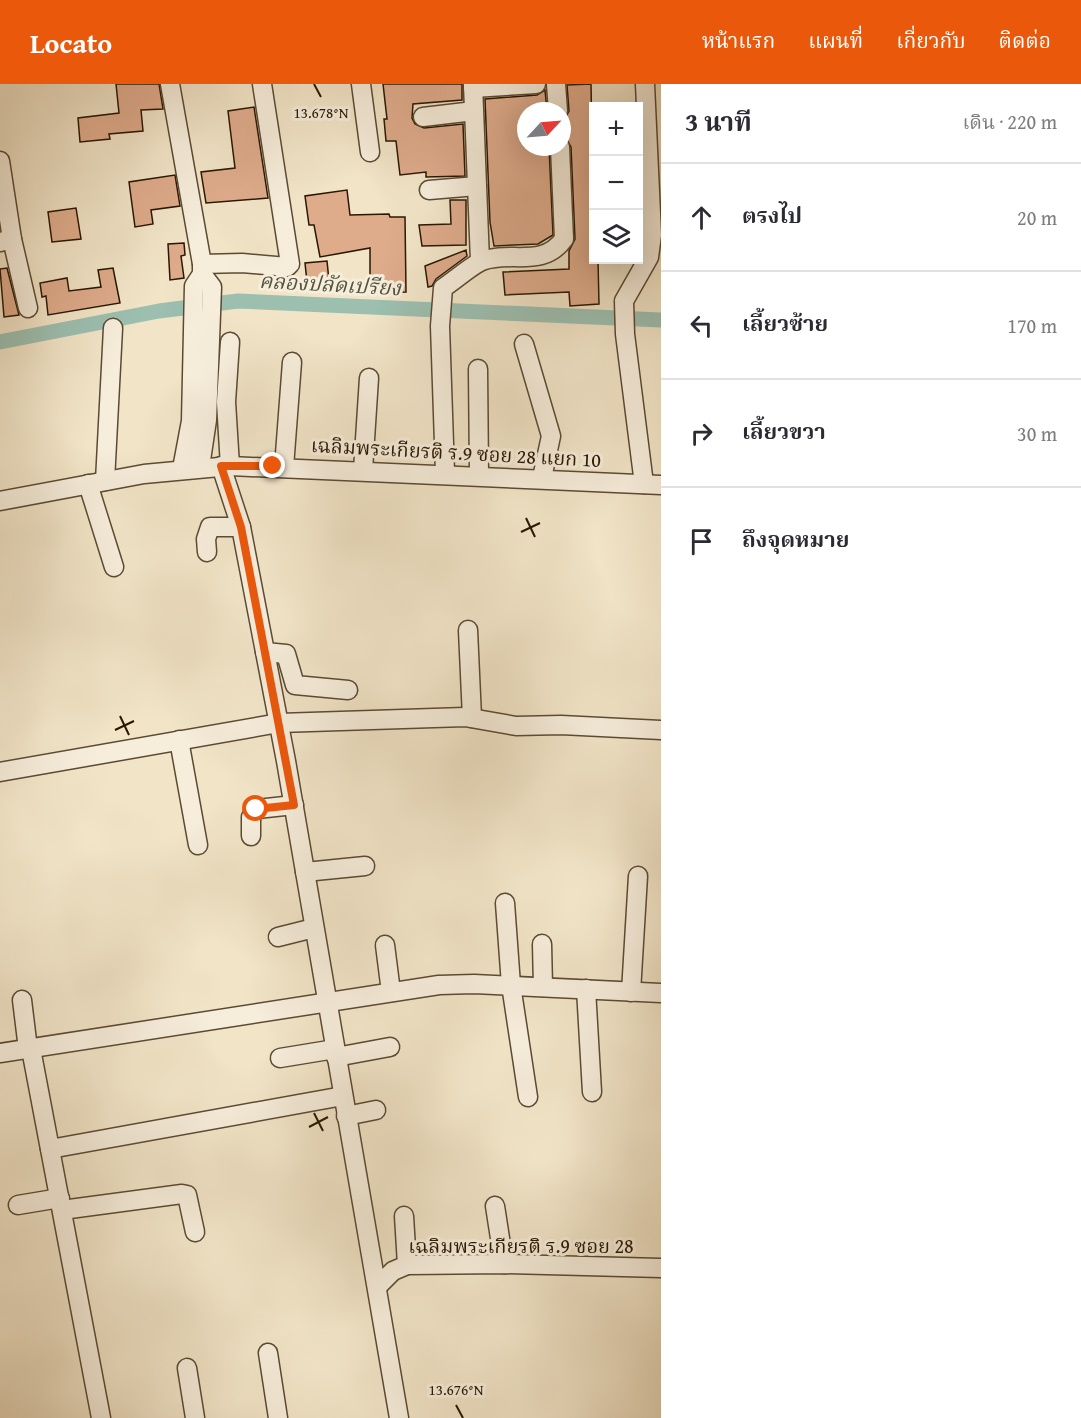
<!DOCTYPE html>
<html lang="th">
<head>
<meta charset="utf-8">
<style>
  :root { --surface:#fff; --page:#f7f7f7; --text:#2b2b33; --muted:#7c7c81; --line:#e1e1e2; --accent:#ea580c }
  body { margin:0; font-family:"Gentium Book Plus","Noto Serif Thai",serif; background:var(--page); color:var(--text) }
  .controls { position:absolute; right:18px; top:18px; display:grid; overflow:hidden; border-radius:0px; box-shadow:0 6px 24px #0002 }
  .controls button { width:54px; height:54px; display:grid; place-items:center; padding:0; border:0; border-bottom:2px solid var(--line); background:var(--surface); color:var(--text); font:30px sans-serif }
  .compass { position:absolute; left:517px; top:18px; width:54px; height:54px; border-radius:50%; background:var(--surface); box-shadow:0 6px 24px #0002; rotate:64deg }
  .stop { position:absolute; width:18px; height:18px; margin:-14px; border:4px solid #ea580c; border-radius:50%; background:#fff }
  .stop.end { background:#ea580c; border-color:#fff; box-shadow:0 2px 6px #0008 }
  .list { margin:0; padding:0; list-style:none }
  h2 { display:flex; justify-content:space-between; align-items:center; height:78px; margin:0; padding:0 24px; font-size:26px }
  h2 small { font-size:20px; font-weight:400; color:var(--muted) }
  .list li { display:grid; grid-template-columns:39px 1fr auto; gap:18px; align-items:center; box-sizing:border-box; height:108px; padding:0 24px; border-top:2px solid var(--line) }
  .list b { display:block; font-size:22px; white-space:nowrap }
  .list em { font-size:20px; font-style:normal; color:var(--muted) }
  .icon { flex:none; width:33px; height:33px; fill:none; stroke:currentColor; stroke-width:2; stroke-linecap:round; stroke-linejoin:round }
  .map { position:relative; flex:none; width:661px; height:1334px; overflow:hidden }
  header { display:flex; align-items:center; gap:36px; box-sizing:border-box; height:84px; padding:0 30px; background:var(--accent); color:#fff }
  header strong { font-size:28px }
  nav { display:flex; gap:33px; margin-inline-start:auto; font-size:21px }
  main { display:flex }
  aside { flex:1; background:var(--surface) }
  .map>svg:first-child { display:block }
</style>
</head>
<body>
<header>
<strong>Locato</strong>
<nav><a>หน้าแรก</a><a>แผนที่</a><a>เกี่ยวกับ</a><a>ติดต่อ</a></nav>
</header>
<main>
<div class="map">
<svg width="661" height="1334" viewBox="0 0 661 1334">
  <rect width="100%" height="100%" fill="#f1e4c7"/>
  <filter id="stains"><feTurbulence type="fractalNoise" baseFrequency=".00333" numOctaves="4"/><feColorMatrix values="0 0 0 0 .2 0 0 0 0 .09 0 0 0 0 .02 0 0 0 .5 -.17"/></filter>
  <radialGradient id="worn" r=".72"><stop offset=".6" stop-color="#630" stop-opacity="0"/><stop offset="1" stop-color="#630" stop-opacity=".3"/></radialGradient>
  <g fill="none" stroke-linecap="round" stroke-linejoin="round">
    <!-- canal -->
    <path stroke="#9cbfb0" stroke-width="15" d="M0,258L159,227L238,217L661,236"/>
  </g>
  <!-- building -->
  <g fill="#deab8b" stroke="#291702" stroke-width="1.5">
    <path d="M116,0H159L163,25L141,26L143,47L109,50L110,55L80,58L78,34L119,29Z"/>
    <path d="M383,0H462V16L413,20L412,34L415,40L424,44L463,40L465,92L426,93V88L400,91L396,57H386L384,35H387Z"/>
    <path d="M591,0L594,176H598L599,220L570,222L569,208L505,211L503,188L569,185V167L575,155L571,63L565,53L564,36L569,27L567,1Z"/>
    <path d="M545,6L547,27H526V63H549L553,151L538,160L494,162L490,138L485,15L537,11Z"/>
    <path d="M254,23L268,114L206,119L201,88L235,84L228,27Z"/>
    <path d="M175,91L180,122L151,126L153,140L135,143L129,98Z"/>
    <path d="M347,106L350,131L389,130L390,133H405L406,208L370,209V164L320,173L314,141H309L305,112Z"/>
    <path d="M450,116H466V161L422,162L419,141L451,140Z"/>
    <path d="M76,124L81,155L52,158L48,128Z"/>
    <path d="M184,159L185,171L181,172L184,194L170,196L168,160Z"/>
    <path d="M466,166L467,172L436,195L432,202L428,203L425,182Z"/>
    <path d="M327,177L330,206L308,208L305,179Z"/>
    <path d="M7,184L19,231L4,233L0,185Z"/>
    <path d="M113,184L120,219L48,231L46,212L42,213L40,199L67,194L69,207L101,203L98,186Z"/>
  </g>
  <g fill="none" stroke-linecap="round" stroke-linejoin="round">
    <!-- minor casing -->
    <g stroke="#5b4a33" stroke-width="21">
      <g id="minor">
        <path d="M170,0L202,180V190L194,202L191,337L182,385"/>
        <path d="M361,0L370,68"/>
        <path d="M473,0L480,177"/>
        <path d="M556,0L558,27"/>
        <path d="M473,4L536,0"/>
        <path d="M423,33L474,27"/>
        <path d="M0,77L12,155L0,158"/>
        <path d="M429,106L477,102"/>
        <path d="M12,155L28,224"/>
        <path d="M202,180L242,179L287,183L290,180L262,0"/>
        <path d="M524,260L551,352L542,394"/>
        <path d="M478,285L479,391"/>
        <path d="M221,382L241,443L286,677L399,1334"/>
        <path d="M230,382L226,318L230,258"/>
        <path d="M200,383L207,336L212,203L202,190"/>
        <path d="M284,383L292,278"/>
        <path d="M363,386L369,294"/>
        <path d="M445,389L440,242L443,204C454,197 472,181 482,177C511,166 542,185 564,155L560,63"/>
        <path d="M105,397L113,244"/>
        <path d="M88,400L114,483"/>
        <path d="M644,400L625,250L624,217L649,173L652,151L645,0"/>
        <path d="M0,417L144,390L230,382L661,401"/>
        <path d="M207,468L206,455L210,443H241"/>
        <path d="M468,546L472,634"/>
        <path d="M265,568L286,570L295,601L348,606"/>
        <path d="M179,656L198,761"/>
        <path d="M0,688L279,639L465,633L516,642L561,641L661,646"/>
        <path d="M251,752V733L257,725L294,721"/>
        <path d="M305,788L365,782"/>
        <path d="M505,819L511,901L528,1013"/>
        <path d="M278,853L314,844"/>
        <path d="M542,860L543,903"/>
        <path d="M385,861L391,908"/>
        <path d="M586,905L592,1008"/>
        <path d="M631,908L638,792"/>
        <path d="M22,916L28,965"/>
        <path d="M31,965L101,1334"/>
        <path d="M0,969L439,901L474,900L661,909"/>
        <path d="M336,973L390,963"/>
        <path d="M280,974L335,965"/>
        <path d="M346,1032L376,1026"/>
        <path d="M50,1065L343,1012"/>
        <path d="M18,1121L60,1114"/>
        <path d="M495,1122L504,1180"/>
        <path d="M62,1126L182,1110L187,1111L195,1148"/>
        <path d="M404,1132L407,1181"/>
        <path d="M377,1203L393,1187L407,1181L504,1180L661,1184"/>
        <path d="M268,1269L278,1334"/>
        <path d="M187,1284L195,1334"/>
      </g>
    </g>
    <!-- minor -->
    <use href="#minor" stroke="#f6eddb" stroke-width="18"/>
  </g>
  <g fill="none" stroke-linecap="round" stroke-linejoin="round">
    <!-- route -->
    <path stroke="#ea580c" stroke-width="8" d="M256,725L294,721L241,443L221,382H273"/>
  </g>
  <!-- ticks -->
  <path fill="none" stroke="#291702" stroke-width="2" d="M314,0L321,13M526,434L535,453M521,448L540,439M120,632L129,651M115,646L134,637M314,1029L323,1047M309,1043L328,1033M456,1321L463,1334"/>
  <g text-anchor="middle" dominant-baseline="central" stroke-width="6" stroke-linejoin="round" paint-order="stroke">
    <!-- street labels -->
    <g font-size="20" fill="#291702" stroke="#f6eddb">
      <text transform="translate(456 368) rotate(3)">เฉลิมพระเกียรติ ร.9 ซอย 28 แยก 10</text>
      <text x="521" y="1161">เฉลิมพระเกียรติ ร.9 ซอย 28</text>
    </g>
    <!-- water labels -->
    <g font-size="21" font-style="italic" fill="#51523f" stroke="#f6eddb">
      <text transform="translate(330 200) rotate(3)">คลองปลัดเปรียง</text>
    </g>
  </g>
  <g font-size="15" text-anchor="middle" fill="#291702" stroke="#f6eddb" stroke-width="6" stroke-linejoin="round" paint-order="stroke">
    <text x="321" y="34">13.678°N</text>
    <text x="456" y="1311">13.676°N</text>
  </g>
  <rect width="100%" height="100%" filter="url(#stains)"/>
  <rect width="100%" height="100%" fill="url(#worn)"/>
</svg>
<div class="controls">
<button>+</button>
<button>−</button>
<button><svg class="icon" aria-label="layers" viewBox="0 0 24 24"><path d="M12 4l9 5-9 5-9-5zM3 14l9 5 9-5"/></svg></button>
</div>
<svg class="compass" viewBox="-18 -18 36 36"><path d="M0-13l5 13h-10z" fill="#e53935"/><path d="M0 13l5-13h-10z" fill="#7c7c81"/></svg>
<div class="stop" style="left:256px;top:725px"></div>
<div class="stop end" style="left:273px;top:382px"></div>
</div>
<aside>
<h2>3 นาที<small>เดิน · 220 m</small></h2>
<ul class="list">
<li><svg class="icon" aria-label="ahead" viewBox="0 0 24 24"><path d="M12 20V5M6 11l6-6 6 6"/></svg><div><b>ตรงไป</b></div><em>20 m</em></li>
<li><svg class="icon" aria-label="left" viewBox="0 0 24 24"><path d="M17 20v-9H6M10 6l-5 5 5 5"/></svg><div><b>เลี้ยวซ้าย</b></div><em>170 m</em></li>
<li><svg class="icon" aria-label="right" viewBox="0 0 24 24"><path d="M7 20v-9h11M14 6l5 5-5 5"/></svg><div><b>เลี้ยวขวา</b></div><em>30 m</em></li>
<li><svg class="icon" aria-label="arrive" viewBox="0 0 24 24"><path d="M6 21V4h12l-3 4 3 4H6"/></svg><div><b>ถึงจุดหมาย</b></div></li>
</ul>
</aside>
</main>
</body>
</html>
